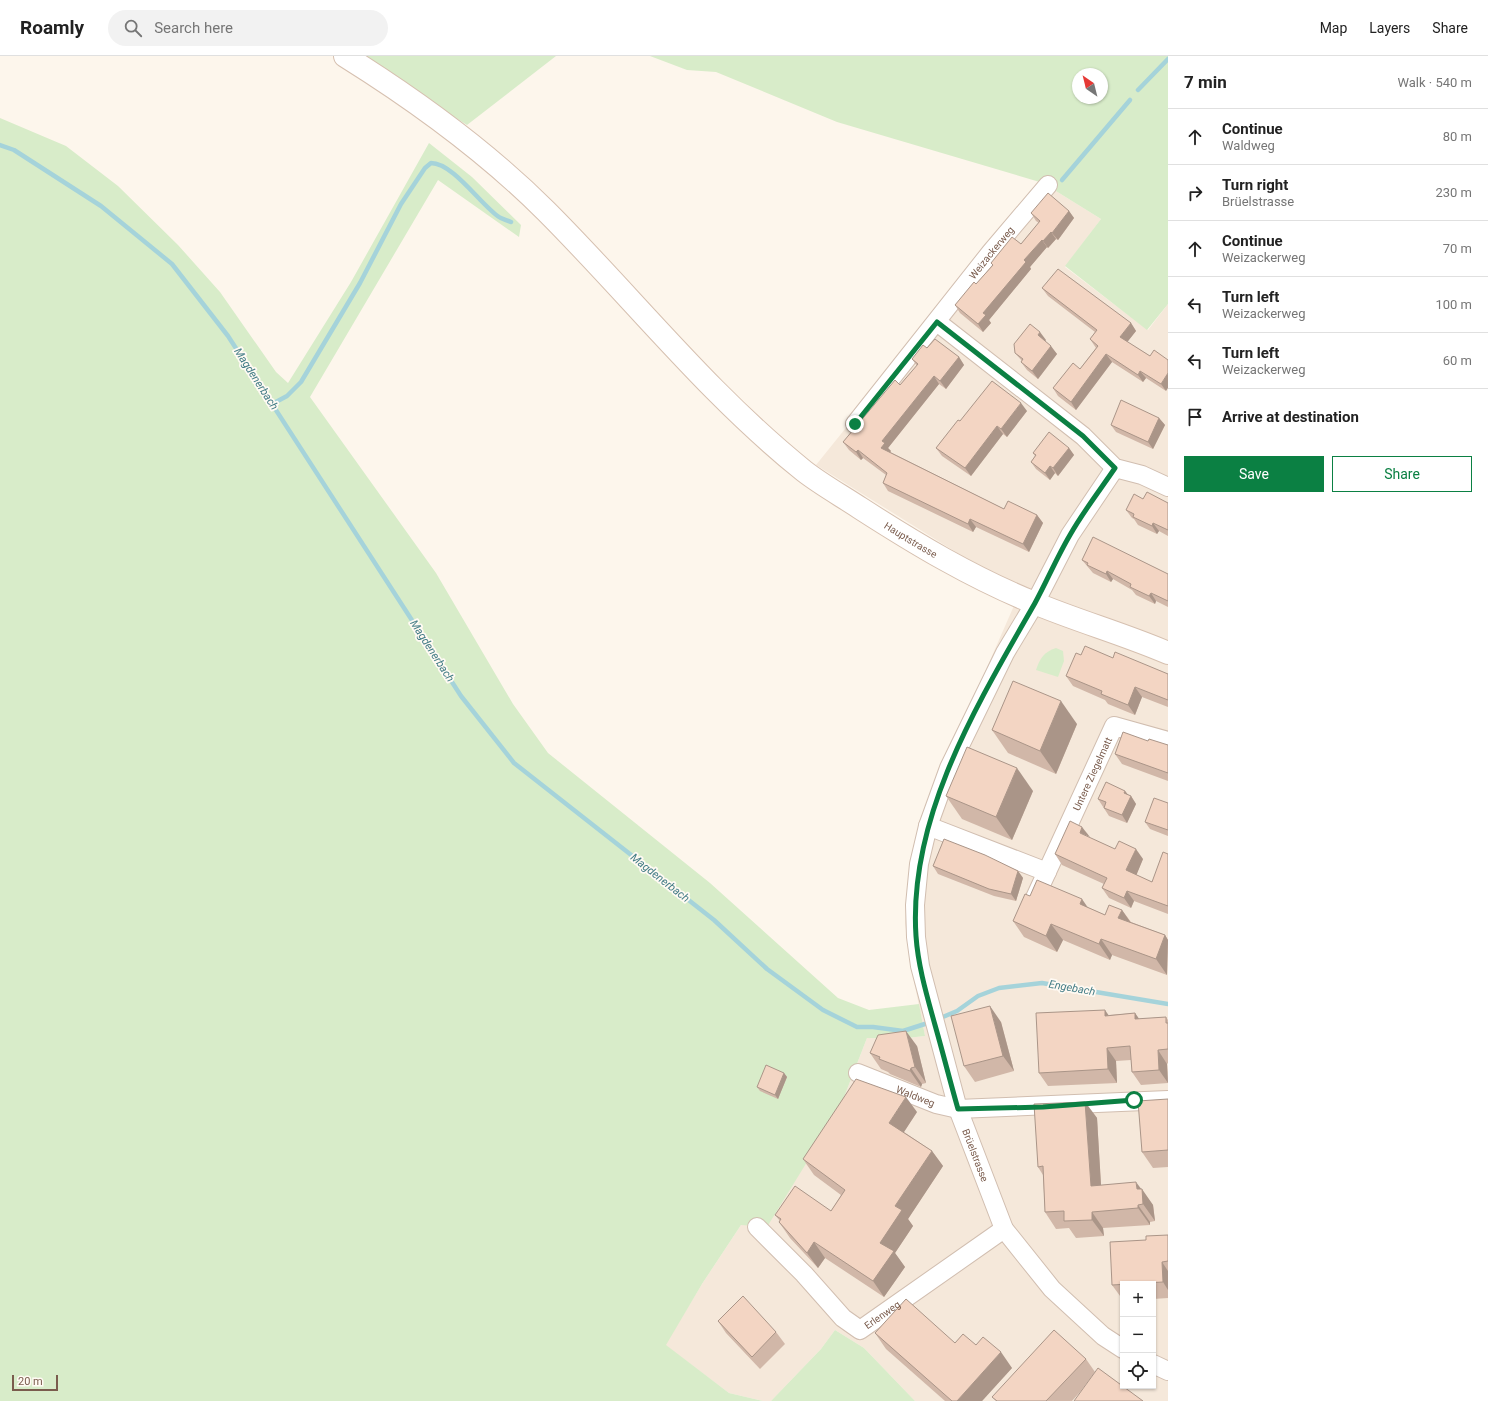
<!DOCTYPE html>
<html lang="en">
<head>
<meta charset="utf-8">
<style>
  :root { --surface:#fff; --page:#f2f2f2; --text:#222; --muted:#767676; --line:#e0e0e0; --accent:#0b8043 }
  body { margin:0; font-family:Roboto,sans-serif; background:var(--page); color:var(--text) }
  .controls { position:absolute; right:12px; bottom:12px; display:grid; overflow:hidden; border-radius:0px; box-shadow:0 1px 3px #0004 }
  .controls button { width:36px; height:36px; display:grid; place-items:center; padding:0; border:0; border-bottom:1px solid var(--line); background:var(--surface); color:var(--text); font:20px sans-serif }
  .compass { position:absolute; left:1072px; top:12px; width:36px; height:36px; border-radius:50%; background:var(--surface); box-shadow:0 1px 3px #0004; rotate:325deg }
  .scale { position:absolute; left:12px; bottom:10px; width:46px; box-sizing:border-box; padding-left:4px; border:2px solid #7a5c4d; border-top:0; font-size:11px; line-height:14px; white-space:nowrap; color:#7a5c4d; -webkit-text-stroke:3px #fffaf3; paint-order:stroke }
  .stop { position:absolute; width:12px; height:12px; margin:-9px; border:3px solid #0b8043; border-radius:50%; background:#fff }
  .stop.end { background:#0b8043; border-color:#fff; box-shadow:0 1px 4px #0008 }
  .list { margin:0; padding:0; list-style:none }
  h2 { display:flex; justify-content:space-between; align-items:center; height:52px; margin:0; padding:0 16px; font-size:17px }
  h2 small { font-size:13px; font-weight:400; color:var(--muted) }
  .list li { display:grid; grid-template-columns:26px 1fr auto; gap:12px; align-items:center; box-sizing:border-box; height:56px; padding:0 16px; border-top:1px solid var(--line) }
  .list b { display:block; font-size:15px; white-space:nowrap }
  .list p { margin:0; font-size:13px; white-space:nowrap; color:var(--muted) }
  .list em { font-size:13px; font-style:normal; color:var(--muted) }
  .actions { display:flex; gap:8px; padding:12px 16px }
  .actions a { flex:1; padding:9px 0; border:1px solid var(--accent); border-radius:0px; text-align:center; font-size:14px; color:var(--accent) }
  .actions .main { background:var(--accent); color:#fff }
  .icon { flex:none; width:22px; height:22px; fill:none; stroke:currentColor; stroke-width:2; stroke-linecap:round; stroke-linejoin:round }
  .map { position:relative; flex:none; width:1168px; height:1345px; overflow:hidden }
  header { display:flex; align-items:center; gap:24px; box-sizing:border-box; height:56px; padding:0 20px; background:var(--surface); border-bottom:1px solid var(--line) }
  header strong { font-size:19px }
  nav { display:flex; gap:22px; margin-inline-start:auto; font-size:14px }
  .search { width:280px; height:36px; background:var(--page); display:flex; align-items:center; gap:10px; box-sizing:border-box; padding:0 14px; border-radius:22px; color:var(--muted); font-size:15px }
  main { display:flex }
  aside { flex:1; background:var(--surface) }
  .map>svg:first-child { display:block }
</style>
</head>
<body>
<header>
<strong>Roamly</strong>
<div class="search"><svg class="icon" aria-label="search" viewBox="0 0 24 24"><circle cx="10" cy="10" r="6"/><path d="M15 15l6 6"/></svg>Search here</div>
<nav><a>Map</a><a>Layers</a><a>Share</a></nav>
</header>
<main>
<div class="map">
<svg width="1168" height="1345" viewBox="0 0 1168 1345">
  <rect width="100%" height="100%" fill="#fdf6ec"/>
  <!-- residential -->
  <path fill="#f5e8da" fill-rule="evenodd" d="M1043,127L1101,163L1065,211L1148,274L1168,248V1345H915L864,1292L835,1274L821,1293L771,1345H763L729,1337L665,1289L702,1228L741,1169L818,1085L839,1054L867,982L898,983L925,980L911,910L905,867L908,825L920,774L967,657L1020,536L816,409ZM1123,1228H1153V1330H1123Z"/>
  <!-- green -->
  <g fill="#d8ecc9" fill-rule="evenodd">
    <path d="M357,0H556L467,69Z"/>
    <path d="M650,0H1168V248L1147,274L1065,210L1101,163L1043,127L837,66L716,16L687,14ZM1078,18H1102V42H1078Z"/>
    <path d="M0,62L66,90L118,130L178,189L220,236L276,316L288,327L351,226L429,87L472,121L521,169L519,181L438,124L310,341L436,517L513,648L548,697L710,827L838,942L869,954L919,948L925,980L898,983L867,982L839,1054L767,1171L741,1169L702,1228L666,1289L729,1337L763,1345H0Z"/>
    <path d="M1056,592L1063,595L1064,605L1058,621L1036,614C1040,602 1044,596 1056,592Z"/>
    <path d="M835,1274L864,1292L915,1345H771L821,1293Z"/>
  </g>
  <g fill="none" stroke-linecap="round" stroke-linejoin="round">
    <!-- stream -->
    <g stroke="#a5d3da" stroke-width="4.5">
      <path d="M1138,34L1168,3"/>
      <path d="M0,89L14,94L101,150L172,208L228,280L461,640L514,707L714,864L767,913L823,954L857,971H873L903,975L931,966"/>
      <path d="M1062,124L1130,44"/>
      <path d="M272,348L287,340L301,326L360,227L401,148L425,112L431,107C453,107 481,149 499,161C502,163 507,164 511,166"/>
      <path d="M938,963L957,955L978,940L999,932L1042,927L1168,948"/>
    </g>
    <!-- minor casing -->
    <g stroke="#d1beb0" stroke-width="20">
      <g id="minor">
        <path d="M937,266L1083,380L1115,412L1142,419L1168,431"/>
        <path id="s1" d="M855,368L991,196L1048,129"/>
        <path id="s2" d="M1115,412L1070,479L1035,547L1005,597L949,712L928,770L919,808L915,849L916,881L920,910L958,1053L1004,1173L1052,1233L1103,1280L1123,1293"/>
        <path d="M928,770L1047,816"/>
        <path id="s3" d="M1034,844L1114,670L1168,685"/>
        <path id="s4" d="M858,1017L936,1048L958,1053L1168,1044"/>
        <path id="s5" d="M757,1171L804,1218L843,1262L860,1274L1004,1173"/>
        <path d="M1153,1308L1168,1315"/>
      </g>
    </g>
    <!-- secondary casing -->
    <g stroke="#d6c0b0" stroke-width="24">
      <g id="secondary">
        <path id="s6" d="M345,0C417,45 486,95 546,155C632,241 708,338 804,415C822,429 842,440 860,452C916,488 971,521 1032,546C1077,565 1124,578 1168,597"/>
      </g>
    </g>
    <!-- minor -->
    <use href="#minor" stroke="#fff" stroke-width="18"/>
    <!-- secondary -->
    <use href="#secondary" stroke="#fff" stroke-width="22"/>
  </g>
  <!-- wall -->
  <g fill="#d1b7a8">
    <path d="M1069,155L1074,162L1058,184L1056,183L1048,192L1047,191L1030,211L1031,213L989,264L991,267L983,276L960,257L955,249L976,228L993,209L991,207L1021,188L1039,167L1036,165L1031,157Z"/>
    <path d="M1042,232L1131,267L1136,275L1127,286L1150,300L1166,335L1146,322L1143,326L1112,306L1076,354L1058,340L1053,332L1080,313L1096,292L1090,283L1095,276L1048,240Z"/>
    <path d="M1046,284L1045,285L1057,298L1038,323L1027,314L1021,306L1022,305L1015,297Z"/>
    <path d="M927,292L959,301L964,309L946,333L939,328L888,392L891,395L890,396L1004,453L1037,459L1043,467L1029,496L976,471L973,476L888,435L883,427L886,419L863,402L861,404L849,394L843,386L900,329L917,310L912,303Z"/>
    <path d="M1027,355L1007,381L1003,378L971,420L942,400L936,392L960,365Z"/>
    <path d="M1159,362L1165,369L1153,393L1116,376L1111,369Z"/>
    <path d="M1069,392L1074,399L1058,420L1055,417L1050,424L1036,413L1031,406L1035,400L1033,397Z"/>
    <path d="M1143,443L1168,447V480L1159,475L1157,478L1138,469L1134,463L1132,462L1126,454Z"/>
    <path d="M1082,504L1168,518V551L1156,545L1155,548L1136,539L1132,534L1113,523L1111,526L1093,517Z"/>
    <path d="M1081,599L1113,602L1168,618V651L1142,641L1135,659L1108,648L1105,644L1073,630L1066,620Z"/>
    <path d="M1077,668L1056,718L1008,697L992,674Z"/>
    <path d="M1148,685L1168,689V725L1122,708L1115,698Z"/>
    <path d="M1033,735L1012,784L962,763L946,740Z"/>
    <path d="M1125,735L1128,739L1131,740L1136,748L1127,767L1109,760L1098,743Z"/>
    <path d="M1168,747V780L1150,773L1145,766Z"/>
    <path d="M1115,793L1143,803L1136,819L1152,826L1168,798V858L1134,845L1131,852L1109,842L1102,832L1104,828L1062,809L1055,798Z"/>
    <path d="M933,810L1018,815L1023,822L1016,845L994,840L938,818Z"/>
    <path d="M1030,840L1087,851L1105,859L1122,854L1131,866L1165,879L1168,884L1167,919L1112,899L1110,904L1063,884L1057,896L1024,881L1013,865Z"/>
    <path d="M1135,957L1139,963L1166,961L1168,964V1007L1167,1008L1168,1027L1141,1029L1132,1016L1131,1004L1116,1005L1117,1027L1048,1030L1039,1017L1109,959Z"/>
    <path d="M1001,966L1014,1015L975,1026L964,1010Z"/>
    <path d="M917,990L926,1027L922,1028L921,1031L890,1018L888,1016L881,1013L870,997Z"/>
    <path d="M784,1017L787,1021L778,1043L760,1035L757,1031Z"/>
    <path d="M1168,1043V1111L1153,1112L1142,1096Z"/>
    <path d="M1085,1046L1097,1062L1101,1129L1141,1133L1153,1149L1155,1165L1150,1166V1169L1103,1172L1104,1180L1076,1182L1069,1172L1056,1173L1045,1156L1043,1119L1038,1111Z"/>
    <path d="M917,1056L904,1076L932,1095L943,1110L908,1163L913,1170L895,1197L905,1211L884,1241L825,1202L818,1212L790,1182L779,1166L780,1165L775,1159L831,1155L841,1139L814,1119L803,1103Z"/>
    <path d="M1168,1179V1242L1153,1243V1228H1123V1244L1112,1229L1146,1184Z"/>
    <path d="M718,1265L776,1276L785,1288L760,1313L726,1277Z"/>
    <path d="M875,1277L976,1289L1012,1312L982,1345H945L886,1293Z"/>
    <path d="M1086,1303L1095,1316L1080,1336L1072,1345H996L992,1341Z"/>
  </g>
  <!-- shaded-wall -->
  <g fill="#aa9588">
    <path d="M1069,155L1074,162L1058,184L1052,177Z"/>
    <path d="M1051,176L1056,183L1048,192L1043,185Z"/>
    <path d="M1042,184L1047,191L1030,211L1031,213L989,264L991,267L983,276L978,268L983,257L1024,204Z"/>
    <path d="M1131,267L1136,275L1125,289L1120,281Z"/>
    <path d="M1040,276L1046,284L1044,287L1038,279Z"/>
    <path d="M1051,290L1057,298L1038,323L1032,315Z"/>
    <path d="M1106,298L1112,306L1076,354L1071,346Z"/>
    <path d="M959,301L964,309L946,333L940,325Z"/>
    <path d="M1140,315L1146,322L1143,326L1138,319Z"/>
    <path d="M1168,317V332L1166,335L1161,328Z"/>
    <path d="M934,320L939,328L888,392L891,395L887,400L881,392L882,385Z"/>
    <path d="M1021,347L1027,355L1007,381L1001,373Z"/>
    <path d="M1159,362L1165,369L1153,393L1148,386Z"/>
    <path d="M997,370L1003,378L971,420L965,412Z"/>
    <path d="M1069,392L1074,399L1058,420L1053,412Z"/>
    <path d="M858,394L863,402L861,404L856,396Z"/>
    <path d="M1050,410L1055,417L1050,424L1045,417Z"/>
    <path d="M1037,459L1043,467L1029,496L1023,488Z"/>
    <path d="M970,463L976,471L973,476L968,468Z"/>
    <path d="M1153,467L1159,475L1157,478L1152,470Z"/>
    <path d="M1107,515L1113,523L1111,526L1106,518Z"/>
    <path d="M1151,537L1156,545L1155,548L1149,540Z"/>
    <path d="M1135,631L1142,641L1135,659L1128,649Z"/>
    <path d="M1061,645L1077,668L1056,718L1040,695Z"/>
    <path d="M1017,712L1033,735L1012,784L996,761Z"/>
    <path d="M1125,735L1130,741L1131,740L1136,748L1127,767L1122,759L1124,737Z"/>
    <path d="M1082,771L1090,781L1080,777Z"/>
    <path d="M1136,793L1143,803L1134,825L1126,814Z"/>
    <path d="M1018,815L1023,822L1016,845L1011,838Z"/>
    <path d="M1127,835L1134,845L1131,852L1124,842Z"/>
    <path d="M1082,843L1093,859L1080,848Z"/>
    <path d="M1122,854L1133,870L1118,862Z"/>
    <path d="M1051,868L1063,884L1057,896L1046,880Z"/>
    <path d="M1165,879L1168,884L1167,919L1156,903Z"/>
    <path d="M1101,883L1112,899L1110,904L1099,888Z"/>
    <path d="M990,950L1001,966L1014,1015L1003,1000Z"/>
    <path d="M1105,954L1114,967L1105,960Z"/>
    <path d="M1135,957L1144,970L1135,963Z"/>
    <path d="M906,975L917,990L926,1027L915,1011Z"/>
    <path d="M1107,992L1116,1005L1117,1027L1108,1013Z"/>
    <path d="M1158,994L1167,1008L1168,1027L1159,1014Z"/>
    <path d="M911,1012L922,1028L921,1031L910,1015Z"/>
    <path d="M784,1017L787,1021L778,1043L775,1039Z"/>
    <path d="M906,1041L917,1056L900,1082L889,1067Z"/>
    <path d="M1085,1046L1097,1062L1102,1146L1091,1130Z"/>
    <path d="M932,1095L943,1110L908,1163L913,1170L895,1197L905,1211L884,1241L873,1225L880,1187L895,1150Z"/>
    <path d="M1136,1126L1142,1134V1133L1153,1149L1155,1165L1143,1148L1137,1133Z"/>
    <path d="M1138,1149L1150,1166V1169L1138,1152Z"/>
    <path d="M1092,1156L1103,1172L1104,1180L1092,1164Z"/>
    <path d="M814,1186L825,1202L818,1212L807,1197Z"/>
    <path d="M1162,1206L1168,1215V1234L1163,1226Z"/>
    <path d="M1001,1296L1012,1312L982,1345H957Z"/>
  </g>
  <!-- building -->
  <g fill="#f3d5c3" stroke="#aa9588">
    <path d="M1048,137L1069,155L1052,177L1051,176L1043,185L1042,184L1024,204L1026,206L983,257L986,259L978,268L955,249L974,226L976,228L993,209L991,207L1012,181L1021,188L1040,165L1031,157Z"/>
    <path d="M1058,213L1131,267L1120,281L1150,300L1154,294L1168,304V317L1161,328L1140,315L1138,319L1106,298L1071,346L1053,332L1073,307L1080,313L1098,290L1090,283L1097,274L1042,232Z"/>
    <path d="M1030,268L1040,276L1038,279L1051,290L1032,315L1021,306L1023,303L1015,297L1014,288Z"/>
    <path d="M935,283L959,301L940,325L934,320L882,385L885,387L881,392L1004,453L1008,445L1037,459L1023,488L970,463L968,468L883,427L887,417L858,394L856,396L843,386L895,324L900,329L918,308L912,303L923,289L927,292Z"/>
    <path d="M992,325L1021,347L1001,373L997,370L965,412L936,392L958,364L960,365Z"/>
    <path d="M1121,344L1159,362L1148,386L1111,369Z"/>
    <path d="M1049,376L1069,392L1053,412L1050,410L1045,417L1031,406L1036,399L1033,397Z"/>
    <path d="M1147,436L1168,447V474L1153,467L1152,470L1133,461L1134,458L1126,454L1134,438L1143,443Z"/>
    <path d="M1093,481L1168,518V545L1151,537L1149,540L1130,531L1131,528L1107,515L1106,518L1087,509L1088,507L1082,504Z"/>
    <path d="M1085,590L1113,602L1115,596L1168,618V644L1135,631L1128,649L1101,638L1102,635L1066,620L1076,597L1081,599Z"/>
    <path d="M1013,625L1061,645L1040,695L992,674Z"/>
    <path d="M1123,676L1148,685L1149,683L1168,689V717L1115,698Z"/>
    <path d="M967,691L1017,712L996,761L946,740Z"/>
    <path d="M1106,726L1125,735L1124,737L1131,740L1122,759L1104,752L1106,746L1098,743Z"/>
    <path d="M1154,742L1168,747V774L1145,766Z"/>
    <path d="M1070,765L1082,771L1080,777L1115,793L1119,785L1136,793L1126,814L1152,826L1163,796L1168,798V850L1127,835L1124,842L1102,832L1107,822L1055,798Z"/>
    <path d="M944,783L985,799L1018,815L1011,838L989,833L933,810Z"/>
    <path d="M1037,824L1082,843L1080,848L1105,859L1109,849L1122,854L1118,862L1165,879L1156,903L1101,883L1099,888L1051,868L1046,880L1013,865L1025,838L1030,840Z"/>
    <path d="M990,950L1003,1000L964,1010L951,960Z"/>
    <path d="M1105,954V960L1135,957V963L1166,961V967H1168V993L1158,994L1159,1014L1132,1016L1130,990L1107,992L1108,1013L1039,1017L1036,957Z"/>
    <path d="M906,975L915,1011L911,1012L910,1015L879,1003L880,1001L870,997L878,979Z"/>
    <path d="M766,1009L784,1017L775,1039L757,1031Z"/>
    <path d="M856,1023L906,1041L889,1067L932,1095L895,1150L902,1154L880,1187L894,1195L873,1225L814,1186L807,1197L779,1166L781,1163L775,1159L795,1130L831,1155L845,1134L803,1103Z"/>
    <path d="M1168,1043V1094L1142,1096L1138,1045Z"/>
    <path d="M1085,1046L1091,1130L1136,1126L1137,1133H1142L1143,1148L1138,1149V1152L1092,1156V1164L1064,1165V1155L1045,1156L1043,1110L1038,1111L1034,1048Z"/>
    <path d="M1168,1179V1205L1162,1206L1163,1226L1112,1229L1110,1186L1146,1184V1180Z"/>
    <path d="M743,1240L776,1276L752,1301L718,1265Z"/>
    <path d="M906,1243L955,1287L963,1278L976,1289L983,1281L1001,1296L957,1345H952L875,1277Z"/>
    <path d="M1054,1274L1086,1303L1046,1345H997L992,1341Z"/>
    <path d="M1098,1312L1143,1345H1074Z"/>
  </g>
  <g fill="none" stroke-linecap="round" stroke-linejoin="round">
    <!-- route -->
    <path stroke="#0b8043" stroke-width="5" d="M855,368L937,266L1083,380L1115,412C1100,434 1083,456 1070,479C1057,501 1047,525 1035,547C978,647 908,761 916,880C918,910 927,940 935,969C943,997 950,1025 958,1053L1043,1051L1134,1044"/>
  </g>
  <g text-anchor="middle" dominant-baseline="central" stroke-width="3.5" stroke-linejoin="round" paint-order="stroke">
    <!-- street labels -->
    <g font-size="10" fill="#7a5c4d" stroke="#fffaf3">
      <text stroke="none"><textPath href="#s1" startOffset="219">Weizackerweg</textPath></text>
      <text stroke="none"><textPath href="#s6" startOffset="748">Hauptstrasse</textPath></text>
      <text stroke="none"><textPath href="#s3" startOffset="139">Untere Ziegelmatt</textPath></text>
      <text stroke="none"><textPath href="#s4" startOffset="62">Waldweg</textPath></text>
      <text stroke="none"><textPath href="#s2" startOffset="744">Brüelstrasse</textPath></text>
      <text stroke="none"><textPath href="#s5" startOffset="173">Erlenweg</textPath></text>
    </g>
    <!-- water labels -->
    <g font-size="11" font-style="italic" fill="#437c86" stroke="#fffaf3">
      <text transform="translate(256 323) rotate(57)">Magdenerbach</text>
      <text transform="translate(432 595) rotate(57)">Magdenerbach</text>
      <text transform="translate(660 822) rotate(38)">Magdenerbach</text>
      <text transform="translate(1072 932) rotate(10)">Engebach</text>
    </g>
  </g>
</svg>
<div class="controls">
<button>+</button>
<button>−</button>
<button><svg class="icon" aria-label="locate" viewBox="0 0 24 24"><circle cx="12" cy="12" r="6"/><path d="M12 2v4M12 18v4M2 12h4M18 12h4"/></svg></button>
</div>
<svg class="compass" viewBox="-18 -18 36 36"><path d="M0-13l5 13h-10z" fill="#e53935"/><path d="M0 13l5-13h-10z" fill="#767676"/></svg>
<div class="scale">20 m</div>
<div class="stop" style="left:1134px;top:1044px"></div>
<div class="stop end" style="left:855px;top:368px"></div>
</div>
<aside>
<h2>7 min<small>Walk · 540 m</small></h2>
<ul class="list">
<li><svg class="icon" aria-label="ahead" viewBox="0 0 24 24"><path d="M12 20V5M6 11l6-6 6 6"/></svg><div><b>Continue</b><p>Waldweg</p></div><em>80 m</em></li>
<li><svg class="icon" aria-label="right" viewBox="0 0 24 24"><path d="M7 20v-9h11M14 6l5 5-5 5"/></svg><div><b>Turn right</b><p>Brüelstrasse</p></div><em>230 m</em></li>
<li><svg class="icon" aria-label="ahead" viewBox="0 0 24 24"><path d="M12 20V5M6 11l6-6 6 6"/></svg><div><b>Continue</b><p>Weizackerweg</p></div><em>70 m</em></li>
<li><svg class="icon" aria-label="left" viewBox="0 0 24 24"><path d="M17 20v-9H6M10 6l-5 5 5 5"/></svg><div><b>Turn left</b><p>Weizackerweg</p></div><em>100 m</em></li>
<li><svg class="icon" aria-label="left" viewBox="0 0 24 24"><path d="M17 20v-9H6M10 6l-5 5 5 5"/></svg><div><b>Turn left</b><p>Weizackerweg</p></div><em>60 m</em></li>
<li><svg class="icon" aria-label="arrive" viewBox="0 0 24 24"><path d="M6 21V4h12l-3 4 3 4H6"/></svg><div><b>Arrive at destination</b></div></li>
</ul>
<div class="actions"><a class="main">Save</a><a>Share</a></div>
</aside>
</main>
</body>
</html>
